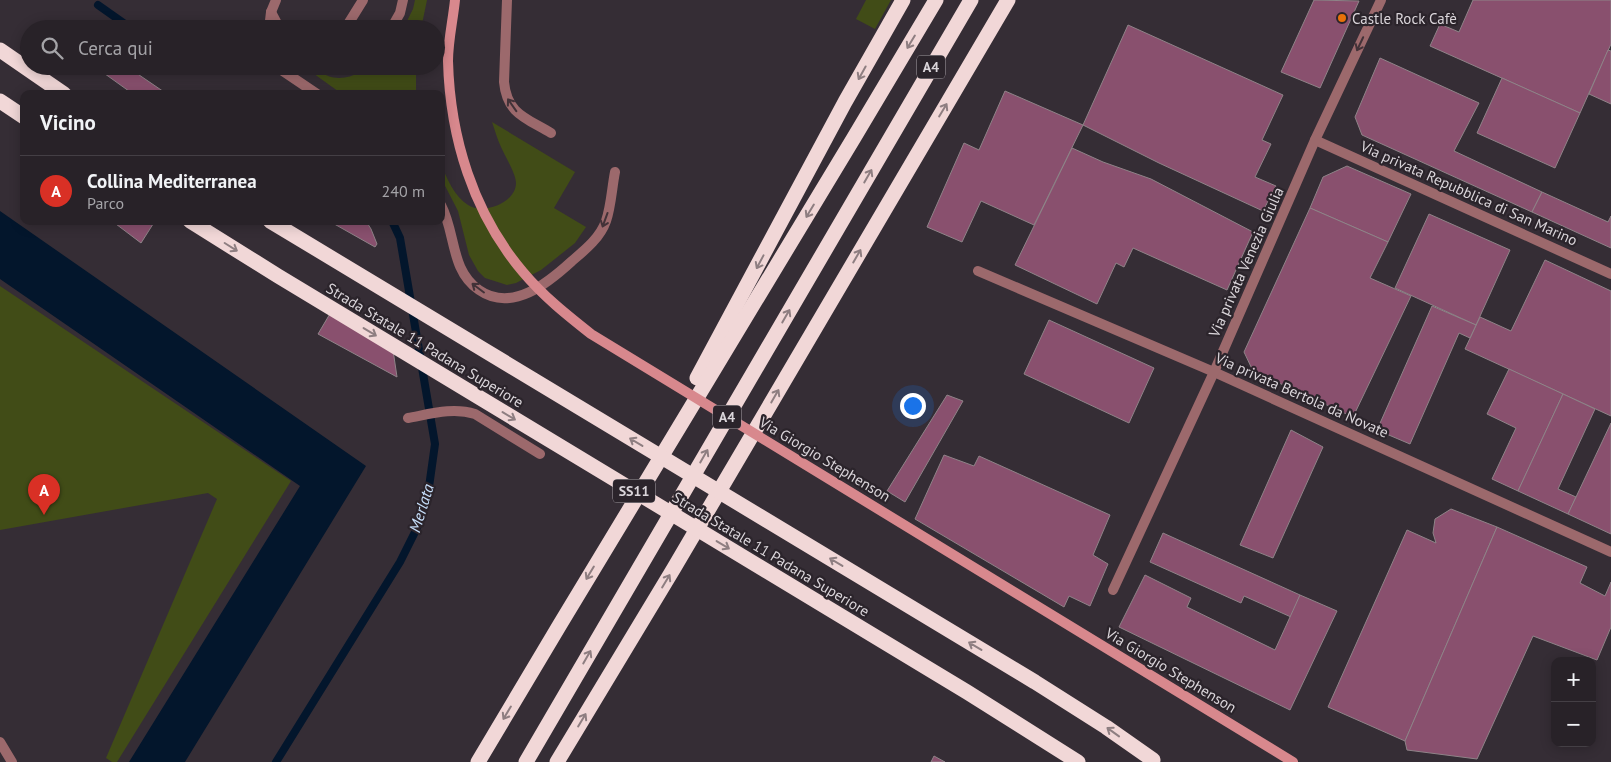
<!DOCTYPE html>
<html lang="it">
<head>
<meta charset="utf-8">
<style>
  :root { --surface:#282228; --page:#302a30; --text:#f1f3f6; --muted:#a5a4a8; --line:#443f45; --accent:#d93025 }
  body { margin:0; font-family:"PT Sans",sans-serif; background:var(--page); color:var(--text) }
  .controls { position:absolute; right:15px; bottom:15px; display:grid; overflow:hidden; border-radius:10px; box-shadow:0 2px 12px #0003 }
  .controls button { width:45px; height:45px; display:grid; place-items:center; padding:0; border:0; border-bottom:1px solid var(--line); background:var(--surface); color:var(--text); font:25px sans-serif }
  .you { position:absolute; left:912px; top:405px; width:18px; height:18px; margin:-12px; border:4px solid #fff; border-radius:50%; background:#1a73e8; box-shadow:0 0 0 8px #1a73e833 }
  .badge { display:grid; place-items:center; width:32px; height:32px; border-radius:50%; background:var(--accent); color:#fff; font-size:16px; font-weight:700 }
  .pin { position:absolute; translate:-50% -41px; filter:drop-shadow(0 1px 2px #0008) }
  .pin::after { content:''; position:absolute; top:26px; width:18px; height:15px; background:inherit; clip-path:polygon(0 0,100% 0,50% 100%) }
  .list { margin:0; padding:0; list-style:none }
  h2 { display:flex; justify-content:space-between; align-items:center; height:65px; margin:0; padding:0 20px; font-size:21px }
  h2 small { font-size:16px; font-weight:400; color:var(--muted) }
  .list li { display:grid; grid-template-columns:32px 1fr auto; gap:15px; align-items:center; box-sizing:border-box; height:70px; padding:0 20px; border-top:1px solid var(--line) }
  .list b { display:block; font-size:19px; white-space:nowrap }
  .list p { margin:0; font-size:16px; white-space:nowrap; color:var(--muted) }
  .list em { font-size:16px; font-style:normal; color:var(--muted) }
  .icon { flex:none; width:28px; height:28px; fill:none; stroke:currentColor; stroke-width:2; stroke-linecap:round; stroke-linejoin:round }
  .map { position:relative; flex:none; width:1611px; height:762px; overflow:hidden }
  .search { position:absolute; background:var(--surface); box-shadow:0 2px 12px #0003; left:20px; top:20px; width:425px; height:55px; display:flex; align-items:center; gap:12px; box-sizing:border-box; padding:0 18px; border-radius:28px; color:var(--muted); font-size:19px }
  .panel { position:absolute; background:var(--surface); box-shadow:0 2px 12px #0003; left:20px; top:90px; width:425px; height:135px; border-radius:10px }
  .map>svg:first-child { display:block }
</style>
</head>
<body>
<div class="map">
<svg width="1611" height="762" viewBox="0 0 1611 762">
  <rect width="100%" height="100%" fill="#352d35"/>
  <!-- green -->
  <g fill="#414c17">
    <path d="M415,0H427L421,29H403L413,9Z"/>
    <path d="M866,0H891L875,29L856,19Z"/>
    <path d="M303,66C316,66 324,78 339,78C355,78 363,68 376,66C389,64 404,66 416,66V94H342Z"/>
    <path d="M492,122L575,172L554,208L586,227L575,243L541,270L516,283L507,285L485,278L478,271L469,255L458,211L441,178V163C446,178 455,197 468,205C483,215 516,203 516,183C516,174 505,156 501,147C497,139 495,130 492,122Z"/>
    <path d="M0,286L291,481L117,762H112L106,758L217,499L208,493L0,530Z"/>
  </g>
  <!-- water -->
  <path fill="#03162c" d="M0,211L366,466L185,762H129L300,486L0,279Z"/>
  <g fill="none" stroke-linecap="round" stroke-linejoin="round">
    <!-- stream -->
    <g stroke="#03162c" stroke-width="8">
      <path d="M98,5L132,29"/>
      <path d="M186,66H187"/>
      <path d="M276,762L400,562L417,528L429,487L435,444L400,238L392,221"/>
    </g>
  </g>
  <!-- building -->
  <g fill="#89506e" stroke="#8f8388">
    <path d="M1314,0L1359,1L1320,88L1281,72Z"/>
    <path d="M1473,0H1611V44L1580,113L1430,46L1440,24L1459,32Z"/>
    <path d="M1128,25L1283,95L1262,140L1271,144L1255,177L1276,186L1263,211L1159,163L1083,125Z"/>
    <path d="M1608,50L1611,51V104L1589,94Z"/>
    <path d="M1380,58L1479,103L1454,151L1542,192L1532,212L1362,135L1355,117Z"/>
    <path d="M94,66H126L167,94H133Z"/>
    <path d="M1502,78L1580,113L1555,168L1477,133Z"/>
    <path d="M1005,91L1083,125L1034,225L981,201L962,242L927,227L964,143L979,150Z"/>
    <path d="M1072,148L1103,162L1151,179L1253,232L1227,290L1133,248L1124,267L1116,263L1097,304L1015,265Z"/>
    <path d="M1347,166L1411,194L1388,242L1310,208L1323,177Z"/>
    <path d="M1542,192L1608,222L1611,216V248L1532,212Z"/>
    <path d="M1310,208L1388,242L1370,278L1411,296L1353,417L1253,371L1244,352Z"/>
    <path d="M1429,214L1510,250L1476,325L1395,288Z"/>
    <path d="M112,221H155L141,243Z"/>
    <path d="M329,221H366L371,229L377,244L375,247Z"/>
    <path d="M1545,260L1611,291V416L1465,349L1480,317L1511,331Z"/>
    <path d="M1432,306L1476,325L1470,338L1459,333L1410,444L1377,430Z"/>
    <path d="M331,312L393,350L397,377L318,334Z"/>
    <path d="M1049,320L1154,368L1129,423L1024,374Z"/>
    <path d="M1509,369L1563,394L1518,491L1492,479L1516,428L1487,414Z"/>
    <path d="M1563,394L1595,409L1558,489L1576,497L1568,514L1518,491Z"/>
    <path d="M947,395L963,401L905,502L887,491Z"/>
    <path d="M1611,423V534L1568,514Z"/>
    <path d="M1291,430L1323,447L1273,558L1240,545Z"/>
    <path d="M944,455L974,466L979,456L1110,515L1093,555L1108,564L1090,606L1069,596L1064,607L915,519Z"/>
    <path d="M1451,509L1497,527L1405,741L1328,707L1407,530L1436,543L1433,533L1435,519Z"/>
    <path d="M1497,527L1587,567L1580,583L1605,596L1611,582V627L1597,660L1533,636L1477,759L1407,750L1405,741Z"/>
    <path d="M1163,533L1300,595L1291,617L1244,596L1241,603L1150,562Z"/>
    <path d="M1145,575L1191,598L1187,607L1275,650L1300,595L1337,611L1290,710L1119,627Z"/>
    <path d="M934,756L945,762H931Z"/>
  </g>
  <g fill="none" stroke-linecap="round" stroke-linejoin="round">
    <!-- lane -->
    <g stroke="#9c696c" stroke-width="10">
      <path d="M507,0L504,82C507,114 526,118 551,133"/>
      <path d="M271,12L280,29"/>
      <path d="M269,29L271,12L276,0"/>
      <path d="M345,29L363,0"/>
      <path d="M391,29L400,13L403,0"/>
      <path d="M279,66L283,71L317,94"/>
      <path d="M441,205C456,233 450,270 479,290C512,313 548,283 572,261C585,250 600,238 606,221C611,207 612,187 615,172"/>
      <path d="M408,418C430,414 453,407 475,414L540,454"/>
      <path d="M0,742L12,762"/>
    </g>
    <!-- street -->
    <g stroke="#9c696c" stroke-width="10">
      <path d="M1315,140L1611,274"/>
      <path d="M978,271L1214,372L1611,552"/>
      <path d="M1113,590L1214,372L1315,140L1381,0"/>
    </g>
    <!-- highway -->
    <g stroke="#f1d7d7" stroke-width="15">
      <path d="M0,50L64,94"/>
      <path d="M0,101L24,117"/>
      <path d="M697,378L845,102L903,0"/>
      <path d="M478,762C629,507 785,255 936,0"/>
      <path d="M526,762L971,0"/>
      <path d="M557,762L674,568L1008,0"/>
    </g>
    <!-- secondary-bridge -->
    <path stroke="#d8888d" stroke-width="10" d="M455,0C453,20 448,41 448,61C450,137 473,213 523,272C543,296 567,315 591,334L1293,762"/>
    <!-- highway-bridge -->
    <g stroke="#f1d7d7" stroke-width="15">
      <path d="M190,221L278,276L967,692L1078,762"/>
      <path d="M270,221L1035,682L1106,727L1153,760"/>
    </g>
  </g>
  <!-- one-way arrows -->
  <defs><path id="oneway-shaft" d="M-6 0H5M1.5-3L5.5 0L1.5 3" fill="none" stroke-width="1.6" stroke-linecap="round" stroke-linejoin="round" transform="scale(1.25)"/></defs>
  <g stroke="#8e7e81">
    <use href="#oneway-shaft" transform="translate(911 42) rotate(121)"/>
    <use href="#oneway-shaft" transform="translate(862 73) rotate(119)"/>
    <use href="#oneway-shaft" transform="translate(943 110) rotate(-59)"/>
    <use href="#oneway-shaft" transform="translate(868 176) rotate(-60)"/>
    <use href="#oneway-shaft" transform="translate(810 211) rotate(121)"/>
    <use href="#oneway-shaft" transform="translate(231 247) rotate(32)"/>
    <use href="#oneway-shaft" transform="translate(857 256) rotate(-60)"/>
    <use href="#oneway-shaft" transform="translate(760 262) rotate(118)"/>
    <use href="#oneway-shaft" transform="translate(786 316) rotate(-60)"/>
    <use href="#oneway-shaft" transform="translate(370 332) rotate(31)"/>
    <use href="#oneway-shaft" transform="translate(775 396) rotate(-60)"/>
    <use href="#oneway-shaft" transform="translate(509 416) rotate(31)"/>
    <use href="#oneway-shaft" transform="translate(636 442) rotate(-149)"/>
    <use href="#oneway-shaft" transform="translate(704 456) rotate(-60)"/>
    <use href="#oneway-shaft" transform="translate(723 545) rotate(31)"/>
    <use href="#oneway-shaft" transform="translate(836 562) rotate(-149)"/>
    <use href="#oneway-shaft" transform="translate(590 573) rotate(121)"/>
    <use href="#oneway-shaft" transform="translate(666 581) rotate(-59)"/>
    <use href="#oneway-shaft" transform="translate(975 646) rotate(-149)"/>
    <use href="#oneway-shaft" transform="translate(587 657) rotate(-60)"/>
    <use href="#oneway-shaft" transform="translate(507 713) rotate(121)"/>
    <use href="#oneway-shaft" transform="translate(582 720) rotate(-59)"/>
    <use href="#oneway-shaft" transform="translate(1113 732) rotate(-144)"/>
  </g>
  <g stroke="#423238">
    <use href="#oneway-shaft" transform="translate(1360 44) rotate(115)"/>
    <use href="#oneway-shaft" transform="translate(512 105) rotate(-125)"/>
    <use href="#oneway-shaft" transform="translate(605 220) rotate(110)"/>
    <use href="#oneway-shaft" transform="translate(478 288) rotate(-143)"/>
  </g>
  <!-- markers -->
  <circle fill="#e8710a" stroke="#2b242b" stroke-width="2" cx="1342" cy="18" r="5"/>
  <g text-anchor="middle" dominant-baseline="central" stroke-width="4.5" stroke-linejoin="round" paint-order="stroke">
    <!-- shield labels -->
    <g fill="#2b242b" stroke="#a6a0a6" stroke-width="1">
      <rect x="917" y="55.5" width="28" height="23" rx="4"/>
      <rect x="713" y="405.5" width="28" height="23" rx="4"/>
      <rect x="613" y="479.5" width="42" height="23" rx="4"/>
    </g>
    <g font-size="14" font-weight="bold" fill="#dad5da">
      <text x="931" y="67">A4</text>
      <text x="727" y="417">A4</text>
      <text x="634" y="491">SS11</text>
    </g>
    <!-- poi labels -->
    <g font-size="15" fill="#dad5da" stroke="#2b242b" text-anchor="start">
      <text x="1352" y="18">Castle Rock Cafè</text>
    </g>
    <!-- street labels -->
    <g font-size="15" fill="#dad5da" stroke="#2b242b">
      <text transform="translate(1469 193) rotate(24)">Via privata Repubblica di San Marino</text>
      <text transform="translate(1246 262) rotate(-66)">Via privata Venezia Giulia</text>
      <text transform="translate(425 345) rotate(31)">Strada Statale 11 Padana Superiore</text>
      <text transform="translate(1302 395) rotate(24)">Via privata Bertola da Novate</text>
      <text transform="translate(825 459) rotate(31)">Via Giorgio Stephenson</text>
      <text transform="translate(771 554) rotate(31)">Strada Statale 11 Padana Superiore</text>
      <text transform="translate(1171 670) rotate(31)">Via Giorgio Stephenson</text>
    </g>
    <!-- water labels -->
    <g font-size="16" font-style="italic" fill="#c8e0fc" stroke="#2b242b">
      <text transform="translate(421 508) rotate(-73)">Merlata</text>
    </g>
  </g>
</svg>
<div class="controls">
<button>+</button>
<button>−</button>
</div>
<div class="you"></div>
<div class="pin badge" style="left:44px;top:515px">A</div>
<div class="search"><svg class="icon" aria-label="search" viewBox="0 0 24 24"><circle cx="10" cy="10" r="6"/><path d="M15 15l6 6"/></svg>Cerca qui</div>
<section class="panel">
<h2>Vicino<small></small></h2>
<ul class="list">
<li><span class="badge">A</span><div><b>Collina Mediterranea</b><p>Parco</p></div><em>240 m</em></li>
</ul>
</section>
</div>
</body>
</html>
